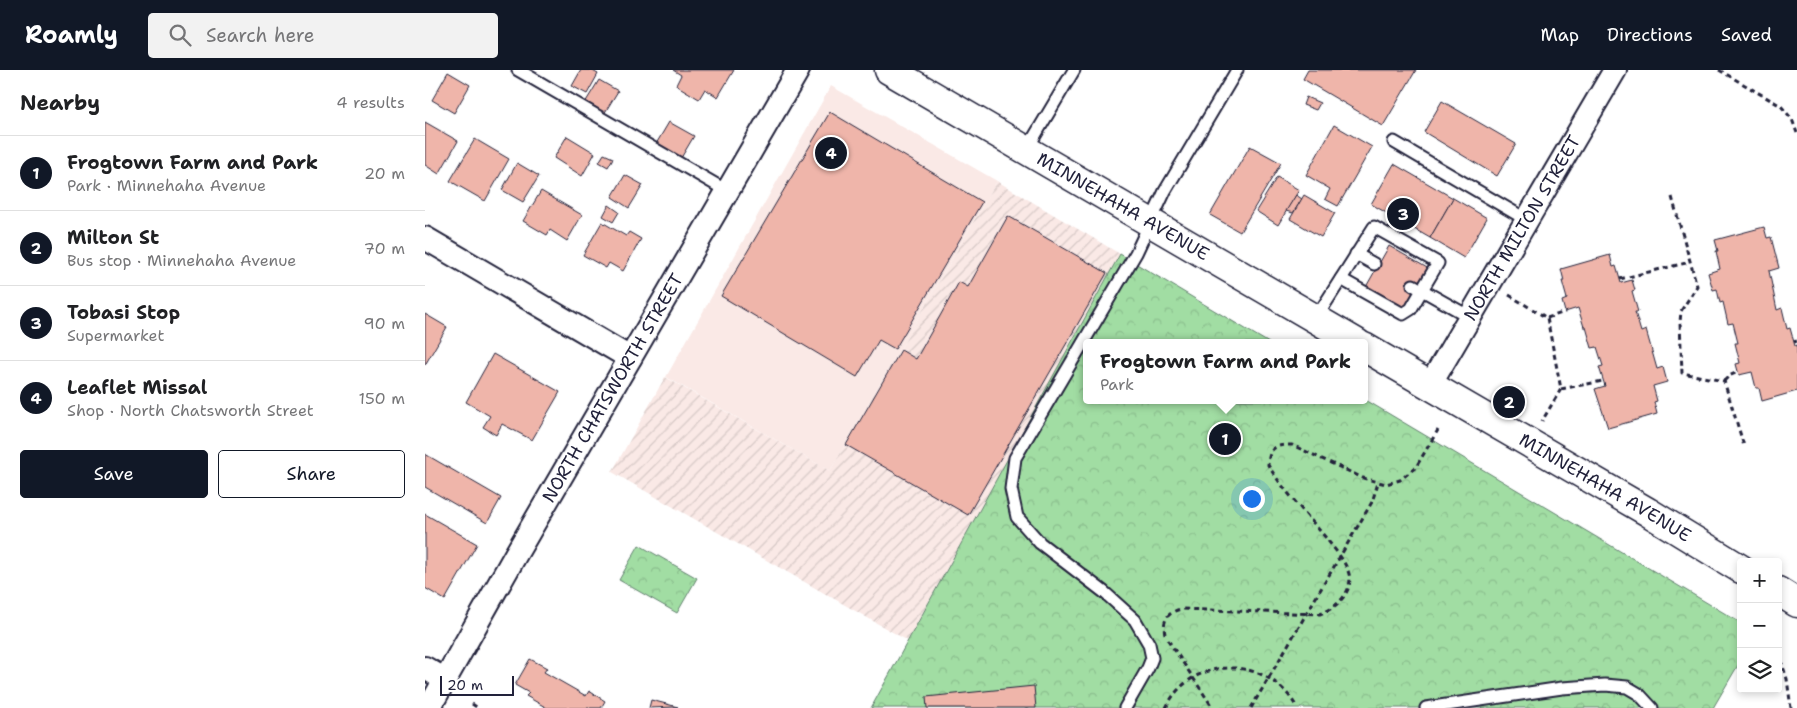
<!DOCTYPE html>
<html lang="en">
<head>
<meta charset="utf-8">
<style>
  :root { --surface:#fff; --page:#f2f2f2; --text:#202124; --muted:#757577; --line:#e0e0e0; --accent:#111827 }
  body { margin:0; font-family:"Shantell Sans",sans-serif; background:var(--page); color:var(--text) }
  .controls { position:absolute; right:15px; bottom:15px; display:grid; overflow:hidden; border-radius:5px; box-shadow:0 2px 8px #0003 }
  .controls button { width:45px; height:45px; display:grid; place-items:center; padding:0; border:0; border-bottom:1px solid var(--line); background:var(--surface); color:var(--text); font:25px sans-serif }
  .scale { position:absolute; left:15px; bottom:12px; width:74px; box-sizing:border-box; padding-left:5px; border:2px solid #22223b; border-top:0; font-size:14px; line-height:18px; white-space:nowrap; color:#22223b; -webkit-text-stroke:4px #fff; paint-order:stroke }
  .you { position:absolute; left:826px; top:428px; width:18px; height:18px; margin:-12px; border:4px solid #fff; border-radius:50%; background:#1a73e8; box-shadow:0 0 0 8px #1a73e833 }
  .badge { display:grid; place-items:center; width:32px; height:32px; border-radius:50%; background:var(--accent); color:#fff; font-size:16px; font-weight:700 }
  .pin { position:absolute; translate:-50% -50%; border:2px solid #fff; box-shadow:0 1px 5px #0006 }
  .popup { position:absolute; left:658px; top:269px; width:285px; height:65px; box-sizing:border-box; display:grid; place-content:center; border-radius:5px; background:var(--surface); filter:drop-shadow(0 1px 4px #0005); font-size:16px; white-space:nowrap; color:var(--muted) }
  .popup b { font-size:19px; color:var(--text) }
  .popup::after { content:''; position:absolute; left:50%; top:100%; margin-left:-10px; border:10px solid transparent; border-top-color:var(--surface) }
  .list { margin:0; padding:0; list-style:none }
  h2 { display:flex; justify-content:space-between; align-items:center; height:65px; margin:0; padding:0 20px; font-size:21px }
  h2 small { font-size:16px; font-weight:400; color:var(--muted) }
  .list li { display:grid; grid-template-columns:32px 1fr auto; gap:15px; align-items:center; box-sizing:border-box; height:75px; padding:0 20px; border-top:1px solid var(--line) }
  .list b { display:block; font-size:19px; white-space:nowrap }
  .list p { margin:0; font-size:16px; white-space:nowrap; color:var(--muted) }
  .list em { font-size:16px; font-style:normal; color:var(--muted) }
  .actions { display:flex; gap:10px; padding:15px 20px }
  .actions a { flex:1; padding:11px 0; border:1px solid var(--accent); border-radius:5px; text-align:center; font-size:18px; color:var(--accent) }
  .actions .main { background:var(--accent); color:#fff }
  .icon { flex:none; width:28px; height:28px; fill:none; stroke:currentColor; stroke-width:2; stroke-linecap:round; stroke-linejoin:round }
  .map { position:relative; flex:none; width:1372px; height:638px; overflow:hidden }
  header { display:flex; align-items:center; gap:30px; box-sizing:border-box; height:70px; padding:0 25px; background:var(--accent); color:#fff }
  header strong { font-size:24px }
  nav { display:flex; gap:28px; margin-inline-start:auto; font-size:18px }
  .search { width:350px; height:45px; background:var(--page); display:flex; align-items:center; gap:12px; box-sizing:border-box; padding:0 18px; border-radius:5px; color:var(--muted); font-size:19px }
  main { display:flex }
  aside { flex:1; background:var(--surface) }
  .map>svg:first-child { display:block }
</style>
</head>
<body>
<header>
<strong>Roamly</strong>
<div class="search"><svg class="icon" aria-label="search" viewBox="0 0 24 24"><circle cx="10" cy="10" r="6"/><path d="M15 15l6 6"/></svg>Search here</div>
<nav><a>Map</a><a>Directions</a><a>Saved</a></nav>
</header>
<main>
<aside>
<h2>Nearby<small>4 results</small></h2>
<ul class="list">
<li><span class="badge">1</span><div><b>Frogtown Farm and Park</b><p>Park · Minnehaha Avenue</p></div><em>20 m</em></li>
<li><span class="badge">2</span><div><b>Milton St</b><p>Bus stop · Minnehaha Avenue</p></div><em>70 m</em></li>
<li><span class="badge">3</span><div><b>Tobasi Stop</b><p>Supermarket</p></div><em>90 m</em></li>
<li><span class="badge">4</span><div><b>Leaflet Missal</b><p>Shop · North Chatsworth Street</p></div><em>150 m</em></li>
</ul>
<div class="actions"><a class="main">Save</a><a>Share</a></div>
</aside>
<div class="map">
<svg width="1372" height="638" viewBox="0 0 1372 638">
  <defs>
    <pattern id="industrial-furrows" width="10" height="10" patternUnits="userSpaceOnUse" patternTransform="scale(1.25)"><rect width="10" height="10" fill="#fae9e6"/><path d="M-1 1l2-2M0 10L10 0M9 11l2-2" fill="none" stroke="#d6c8c6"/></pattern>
    <pattern id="park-crowns" width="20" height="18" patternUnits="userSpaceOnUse" patternTransform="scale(1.25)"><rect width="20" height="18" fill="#a1dda3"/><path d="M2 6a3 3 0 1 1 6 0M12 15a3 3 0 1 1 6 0" fill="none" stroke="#8abd8d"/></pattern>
  </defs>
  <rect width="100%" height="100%" fill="#fff"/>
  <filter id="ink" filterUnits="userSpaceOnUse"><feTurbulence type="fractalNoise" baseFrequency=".02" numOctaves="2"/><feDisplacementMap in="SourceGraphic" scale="10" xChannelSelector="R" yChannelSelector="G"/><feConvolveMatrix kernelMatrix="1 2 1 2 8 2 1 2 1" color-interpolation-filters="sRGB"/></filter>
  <g filter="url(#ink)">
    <!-- built -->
    <path fill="#fae9e6" d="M406,16L572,111L405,401L241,307Z"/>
    <!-- industrial -->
    <path fill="url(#industrial-furrows)" d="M572,111L695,184L483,571L187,402L240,307L405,401Z"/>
    <!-- park -->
    <g fill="url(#park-crowns)" stroke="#62806f">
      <path d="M695,184L844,273H661V330H939V329L1316,553V590L1288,638H446Z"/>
      <path d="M214,475L272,508L252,543L194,510Z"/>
    </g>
    <!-- building -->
    <g fill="#efb5aa" stroke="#22223b">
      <path d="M156,0H166L173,4L162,24L147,16Z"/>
      <path d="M248,0H309L293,27L280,19L274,29L251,15L256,5Z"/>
      <path d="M883,0H991L958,56L878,9Z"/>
      <path d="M23,2L45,15L29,43L7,30Z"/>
      <path d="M174,10L193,21L179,44L160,33Z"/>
      <path d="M881,27L895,33L891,40L878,35Z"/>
      <path d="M1017,31L1091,74L1072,106L999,62Z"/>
      <path d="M405,42L557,132L470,279L454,270L432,307L296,226Z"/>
      <path d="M0,52L33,71L14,104L0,95Z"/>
      <path d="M244,52L269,66L256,88L231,74Z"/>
      <path d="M909,55L947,77L913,136L900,129L905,119L881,105Z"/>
      <path d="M142,66L170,83L157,106L129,88Z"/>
      <path d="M50,69L84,89L60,131L25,111Z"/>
      <path d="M825,76L856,93L815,162L785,145Z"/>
      <path d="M179,84L188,88L183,97L174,92Z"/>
      <path d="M92,93L114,106L98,132L77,120Z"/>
      <path d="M969,94L1028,128L1005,168L946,134Z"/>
      <path d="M200,105L218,115L204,138L187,127Z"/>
      <path d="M852,107L874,120L853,155L831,141Z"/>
      <path d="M116,121L157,145L142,171L125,160L122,165L98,151Z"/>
      <path d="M871,125L877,129L868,143L861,141Z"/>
      <path d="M879,125L910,143L896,167L865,149Z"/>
      <path d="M1028,128L1062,148L1039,188L1005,168Z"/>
      <path d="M184,135L194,142L188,152L178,146Z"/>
      <path d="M583,146L682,203L543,445L421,375L476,280L491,289L534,212L543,217Z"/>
      <path d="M177,152L201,166L204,162L216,169L198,201L184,193L181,198L158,185Z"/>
      <path d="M1339,157L1342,168L1346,167L1354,198L1344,201L1352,240L1357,238L1362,259L1365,258L1370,276L1372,275V321L1337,331L1334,318H1331L1327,302L1314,305L1311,294L1315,293L1310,273H1313L1308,253L1303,254L1298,232L1295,233L1292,219L1288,220L1283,203L1295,199L1291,181H1293L1290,170Z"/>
      <path d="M964,176L1004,199L976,246L937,224Z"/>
      <path d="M1185,185L1188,197L1191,196L1196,213L1207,210L1210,220L1207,221L1213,242H1210L1216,262L1221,260L1232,299L1238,297L1242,312L1228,316L1232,331L1229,332L1232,344L1183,358L1170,319L1180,316L1174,297L1178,296L1172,277L1167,278L1161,257H1159L1153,238L1140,242L1137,231L1142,229L1137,211H1139L1136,199Z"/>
      <path d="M0,244L22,257L0,295Z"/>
      <path d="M68,284L135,322L107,370L77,354L71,365L58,357L65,346L41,332Z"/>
      <path d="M0,384L76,428L62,453L0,417Z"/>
      <path d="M0,444L52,474L20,530L0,518Z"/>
      <path d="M105,589L122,598L119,602L161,626L164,621L180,631L176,638H122L101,626L104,623L90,615Z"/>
      <path d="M609,616L611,638H502L501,627Z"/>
      <path d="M226,630L253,637L224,638Z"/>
    </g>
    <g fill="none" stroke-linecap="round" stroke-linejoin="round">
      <!-- service casing -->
      <g stroke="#22223b" stroke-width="15">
        <g id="service">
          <path d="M93,0L302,121"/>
          <path d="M969,72L1102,150"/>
          <path d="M602,79L649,0"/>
          <path d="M931,184L949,194"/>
          <path d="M916,209L978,244L986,239L997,220L988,215"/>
          <path d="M891,248L949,157L1013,193L997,220L1045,247"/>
          <path d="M700,638L723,598L727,588L724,574L710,550L679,522L615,473L592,447L586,419L590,388L711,183L740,121L812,0"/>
          <path d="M1001,638L1137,618L1180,615L1202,617L1214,624L1227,638"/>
        </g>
      </g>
      <!-- minor casing -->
      <g stroke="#22223b" stroke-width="26">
        <g id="minor">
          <path d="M0,168L205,288"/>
          <path id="s1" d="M1005,315L1190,0"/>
          <path d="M0,598L21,610"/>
          <path id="s2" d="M4,638L91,484L373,0"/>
        </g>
      </g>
      <!-- tertiary casing -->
      <g stroke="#22223b" stroke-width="31">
        <g id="tertiary">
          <path id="s3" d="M464,0L932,273"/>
          <path id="s4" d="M939,277L1223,442L1316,499"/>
          <path d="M1353,521L1372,533"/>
        </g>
      </g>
      <!-- path -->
      <g stroke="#22223b" stroke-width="3" stroke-dasharray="5 4" stroke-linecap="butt">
        <path d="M1294,0L1356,36L1367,49L1372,63"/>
        <path d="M1247,127L1272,216L1256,241L1255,252L1257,303L1299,311L1319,376"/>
        <path d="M1195,209L1265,192"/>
        <path d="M1084,225L1122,248L1136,319L1117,351"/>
        <path d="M1122,248L1140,242"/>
        <path d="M1369,272L1372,271"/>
        <path d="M1299,311L1304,306L1313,302"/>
        <path d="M1136,319L1178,311"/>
        <path d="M740,564C737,550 743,542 756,539L895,544C910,539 929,522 924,504C920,490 909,479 901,468C882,445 859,421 843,395C844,377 850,375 867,375L938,408L961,414L975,410L991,397L1013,360"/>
        <path d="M743,570L788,638"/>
        <path d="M1353,581L1362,609L1366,638"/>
        <path d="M47,634L53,638"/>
        <path d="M741,638C767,583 845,586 872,638"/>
        <path d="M826,638L947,432L953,413"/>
      </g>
      <!-- service -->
      <use href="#service" stroke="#fff" stroke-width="11"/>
      <!-- minor -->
      <use href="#minor" stroke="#fff" stroke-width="22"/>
      <!-- tertiary -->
      <use href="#tertiary" stroke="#fff" stroke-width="28"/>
    </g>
  </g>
  <g text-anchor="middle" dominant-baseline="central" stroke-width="5" stroke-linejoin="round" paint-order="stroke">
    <!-- street labels -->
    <g font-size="18" fill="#22223b" stroke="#fff">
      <text stroke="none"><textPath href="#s3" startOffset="271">MINNEHAHA AVENUE</textPath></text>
      <text stroke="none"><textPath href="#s1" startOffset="182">NORTH MILTON STREET</textPath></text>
      <text stroke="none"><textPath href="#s2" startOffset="369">NORTH CHATSWORTH STREET</textPath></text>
      <text stroke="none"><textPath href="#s4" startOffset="279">MINNEHAHA AVENUE</textPath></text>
    </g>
  </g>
</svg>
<div class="controls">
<button>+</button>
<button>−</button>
<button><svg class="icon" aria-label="layers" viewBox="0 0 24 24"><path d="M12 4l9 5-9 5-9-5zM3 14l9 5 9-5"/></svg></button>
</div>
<div class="scale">20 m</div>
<div class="you"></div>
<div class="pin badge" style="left:800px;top:369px">1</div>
<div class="popup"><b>Frogtown Farm and Park</b>Park</div>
<div class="pin badge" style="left:1084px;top:332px">2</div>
<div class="pin badge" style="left:978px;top:144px">3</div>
<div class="pin badge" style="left:406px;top:83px">4</div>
</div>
</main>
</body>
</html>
